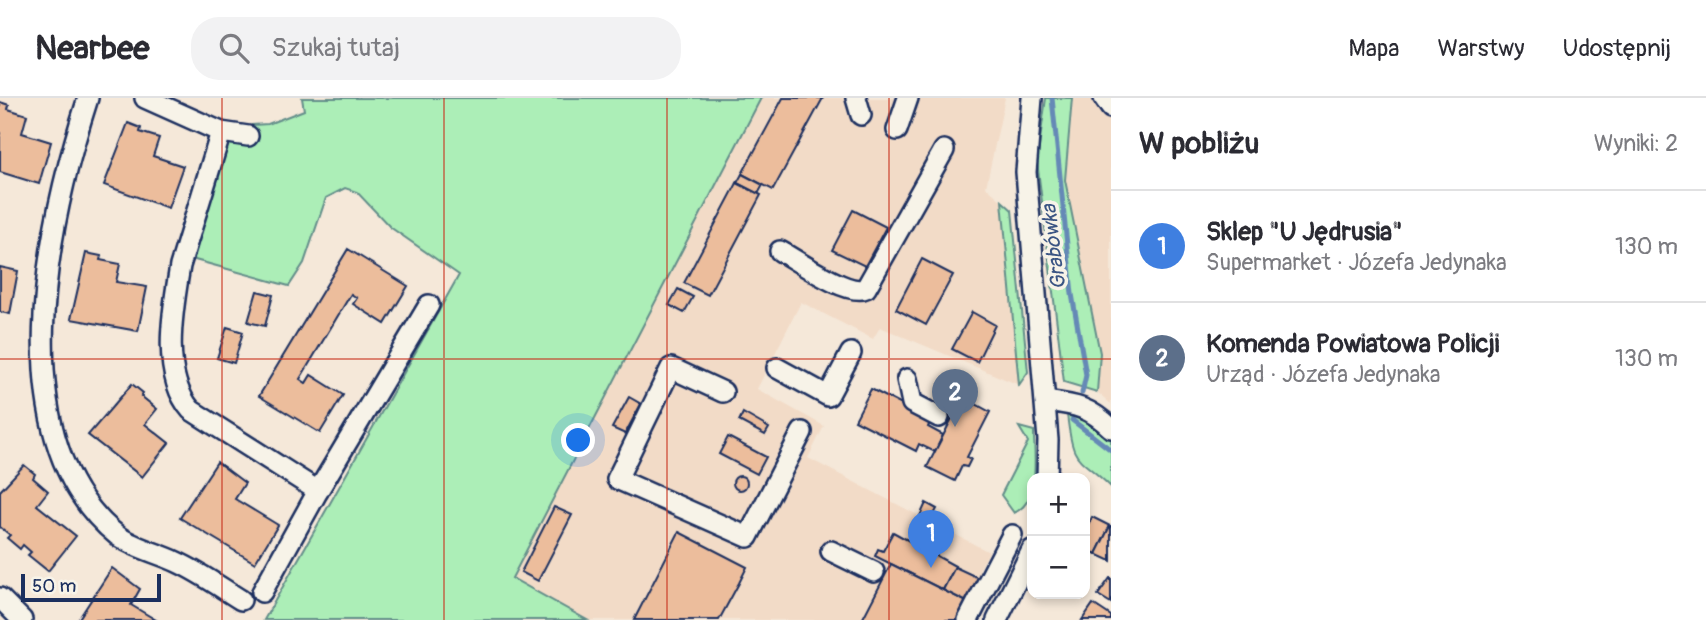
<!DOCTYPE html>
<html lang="pl">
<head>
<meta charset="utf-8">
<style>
  :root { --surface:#fff; --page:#f2f2f3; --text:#2b2b33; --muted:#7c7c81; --line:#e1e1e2; --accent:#c8321e }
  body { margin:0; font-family:Pangolin,sans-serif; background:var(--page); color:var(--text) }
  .controls { position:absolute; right:21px; bottom:21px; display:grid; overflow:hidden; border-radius:14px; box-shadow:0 4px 10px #0003 }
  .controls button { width:63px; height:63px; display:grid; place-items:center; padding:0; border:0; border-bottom:2px solid var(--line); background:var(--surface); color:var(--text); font:35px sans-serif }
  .scale { position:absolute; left:21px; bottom:18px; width:140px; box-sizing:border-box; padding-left:7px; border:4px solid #1b2f5e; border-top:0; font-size:19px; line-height:24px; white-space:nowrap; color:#1b2f5e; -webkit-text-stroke:5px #f7f3e8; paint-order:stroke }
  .you { position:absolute; left:579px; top:343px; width:24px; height:24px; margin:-18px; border:5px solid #fff; border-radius:50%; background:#1a73e8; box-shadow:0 0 0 10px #1a73e833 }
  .badge { display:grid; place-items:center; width:46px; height:46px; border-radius:50%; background:var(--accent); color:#fff; font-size:23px; font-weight:700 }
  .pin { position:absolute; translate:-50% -58px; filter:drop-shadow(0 2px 4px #0008) }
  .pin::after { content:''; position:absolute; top:37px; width:24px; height:21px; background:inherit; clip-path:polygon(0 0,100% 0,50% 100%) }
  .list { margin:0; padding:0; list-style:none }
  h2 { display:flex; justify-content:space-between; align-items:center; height:91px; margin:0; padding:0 28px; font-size:30px }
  h2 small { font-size:23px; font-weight:400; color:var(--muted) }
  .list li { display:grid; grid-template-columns:46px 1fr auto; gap:21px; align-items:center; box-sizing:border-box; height:112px; padding:0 28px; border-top:2px solid var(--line) }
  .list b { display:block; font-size:26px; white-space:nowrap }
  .list p { margin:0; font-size:23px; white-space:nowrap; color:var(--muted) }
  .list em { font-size:23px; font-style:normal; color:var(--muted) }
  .icon { flex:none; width:38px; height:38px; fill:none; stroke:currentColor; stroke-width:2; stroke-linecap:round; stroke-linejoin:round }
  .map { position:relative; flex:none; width:1111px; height:522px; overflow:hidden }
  header { display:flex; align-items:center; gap:42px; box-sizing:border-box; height:98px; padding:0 35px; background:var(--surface); border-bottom:2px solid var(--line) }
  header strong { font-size:33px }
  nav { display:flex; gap:38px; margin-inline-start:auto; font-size:24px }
  .search { width:490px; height:63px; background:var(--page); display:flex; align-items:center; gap:18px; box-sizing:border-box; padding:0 24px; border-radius:28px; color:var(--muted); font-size:26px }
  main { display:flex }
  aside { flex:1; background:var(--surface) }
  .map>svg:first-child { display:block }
</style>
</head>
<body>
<header>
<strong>Nearbee</strong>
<div class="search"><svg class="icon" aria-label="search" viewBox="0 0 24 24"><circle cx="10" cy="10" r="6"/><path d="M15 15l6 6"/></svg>Szukaj tutaj</div>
<nav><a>Mapa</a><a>Warstwy</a><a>Udostępnij</a></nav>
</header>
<main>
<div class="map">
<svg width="1111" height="522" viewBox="0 0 1111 522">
  <rect width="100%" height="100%" fill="#f5e8d9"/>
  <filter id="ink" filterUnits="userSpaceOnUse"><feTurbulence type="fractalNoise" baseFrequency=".0143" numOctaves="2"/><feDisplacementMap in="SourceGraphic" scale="14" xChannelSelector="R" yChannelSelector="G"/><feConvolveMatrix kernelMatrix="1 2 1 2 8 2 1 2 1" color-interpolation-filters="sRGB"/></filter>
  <g filter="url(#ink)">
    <!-- built -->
    <g fill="#f2dbc7">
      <path d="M761,0H1005L986,89L1002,103L1019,287L880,229L873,241L801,204L757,291L824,328L808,360L989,454L979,472L998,482L978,522H587L512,481Z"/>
      <path d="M1072,0H1111V306L1097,294L1100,255L1065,82Z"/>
    </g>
    <!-- green -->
    <g fill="#aceeb7" stroke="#648e8a" stroke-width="2">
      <path d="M302,0H761L512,480L587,522H264L459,177L390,129L357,94L345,90L326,100L304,165L289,188L195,162L190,156L222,53L230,45L250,43L252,27L268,26L304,12Z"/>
      <path d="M1046,0H1072L1065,82L1100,255L1097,294L1064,284L1037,63Z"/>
      <path d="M1002,103L1012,112L1028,274L1019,287Z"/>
      <path d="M1072,315L1111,337V389C1077,356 1073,369 1067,316Z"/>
      <path d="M1019,329L1034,333C1034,359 1041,403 1014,415L1001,397L1028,344Z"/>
    </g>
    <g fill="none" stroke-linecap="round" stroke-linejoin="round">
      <!-- stream -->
      <g stroke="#6589b6" stroke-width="5">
        <path d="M1052,0L1072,196L1086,277L1082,295"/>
        <path d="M1072,322L1111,352"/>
      </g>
    </g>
    <!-- building -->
    <g fill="#ecbd9c" stroke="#1b2f5e" stroke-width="2">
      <path d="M783,0H823L773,92L742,76Z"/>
      <path d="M0,4L9,7L8,11L27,17L22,35L51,44L39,86L0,74Z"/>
      <path d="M128,25L141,30L140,34L159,40L153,58L183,68L168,110L104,87Z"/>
      <path d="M742,76L763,87L758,96L737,85Z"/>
      <path d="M737,85L761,97L708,197L684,185Z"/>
      <path d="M853,112L886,129L865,168L832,152Z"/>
      <path d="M348,151L408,188L385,226L353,206L357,200L351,196L300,281L306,285L311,277L343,297L320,335L259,298Z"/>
      <path d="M86,155L101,158L100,162L120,166L116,184L147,189L138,233L71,221Z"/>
      <path d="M922,161L953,177L926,227L896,211Z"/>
      <path d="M0,169L18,173L10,216L0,214Z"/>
      <path d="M678,191L693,199L684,215L669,207Z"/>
      <path d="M257,193L273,197L265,228L248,224Z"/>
      <path d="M972,214L995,227L977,264L952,251Z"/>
      <path d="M227,229L243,234L234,265L217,260Z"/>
      <path d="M132,286L143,295L141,298L157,311L145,326L169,345L142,379L88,337Z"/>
      <path d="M871,291L931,322L928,329L943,337L935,354L919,346L916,353L855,322Z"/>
      <path d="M629,299L641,306L625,336L612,330Z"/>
      <path d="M963,299L990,314L967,359L971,361L967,369L962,368L955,383L927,369Z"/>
      <path d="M743,315L769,330L765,337L739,323Z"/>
      <path d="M728,339L766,359L757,376L719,356Z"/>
      <path d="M217,364L245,385L235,401L278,427L255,465L180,420Z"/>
      <path d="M24,367L35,376L33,380L48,393L37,407L76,438L48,473L28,457L31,454L23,447L20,451L7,440L10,437L0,429V393Z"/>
      <circle cx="740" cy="385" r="7"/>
      <path d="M926,405L937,411L930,424L920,418Z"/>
      <path d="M554,409L572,417L538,483L521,474Z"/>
      <path d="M1092,419L1110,428L1096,456L1085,450V434Z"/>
      <path d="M1110,428H1111V463L1096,456Z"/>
      <path d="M679,434L747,469L739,485L719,522H634Z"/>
      <path d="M893,434L955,468L943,492L875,458L878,451L883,453Z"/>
      <path d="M891,466L973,507L965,522H862Z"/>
      <path d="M955,469L985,483L973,507L943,492Z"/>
      <path d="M112,470L140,491L131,507L156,522H78Z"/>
      <path d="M1110,480H1111V505L1098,497Z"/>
      <path d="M1093,506L1111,518V522H1082Z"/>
    </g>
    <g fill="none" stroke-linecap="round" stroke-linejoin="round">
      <!-- minor casing -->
      <g stroke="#1b2f5e" stroke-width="24">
        <g id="minor">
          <path d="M88,0C47,127 0,344 118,438C135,450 158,455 177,464C199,474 220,489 241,502"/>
          <path d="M145,0L221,34L248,38"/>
          <path d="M856,0L861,17"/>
          <path d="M1032,0L1026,74L1048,342L1047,380"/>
          <path d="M1104,0L1111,10"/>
          <path d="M897,32L908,0"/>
          <path d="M221,34L180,168C173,211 160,276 191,312L318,393L429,207"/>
          <path d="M780,153C798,163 849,199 866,190L944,52"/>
          <path d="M777,270L828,298L851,255"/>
          <path d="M907,281L912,305L939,319"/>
          <path d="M723,294L671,270L617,381L748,439L802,334"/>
          <path d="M1045,303C1075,307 1088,308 1111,330"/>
          <path d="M831,453L874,474"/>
          <path d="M262,494L318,393"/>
          <path d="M0,500L22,522"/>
          <path d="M968,522L1012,437"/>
          <path d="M997,522L1032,452"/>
        </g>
      </g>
      <!-- minor -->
      <use href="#minor" stroke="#f7f3e8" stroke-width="19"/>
    </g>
  </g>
  <!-- grid -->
  <path fill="none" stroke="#c8321e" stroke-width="2" stroke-opacity="0.55" d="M222,0V522M444,0V522M667,0V522M889,0V522M0,261H1111"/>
  <g text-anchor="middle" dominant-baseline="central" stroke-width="7" stroke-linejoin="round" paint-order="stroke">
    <!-- water labels -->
    <g font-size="21" font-style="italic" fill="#3a5483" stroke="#f7f3e8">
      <text transform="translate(1054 149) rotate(-97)">Grabówka</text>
    </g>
  </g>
</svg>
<div class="controls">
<button>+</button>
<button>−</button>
</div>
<div class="scale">50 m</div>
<div class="you"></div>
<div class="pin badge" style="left:931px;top:470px;background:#3f7fe0">1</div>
<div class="pin badge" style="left:955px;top:329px;background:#5c6f8a">2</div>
</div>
<aside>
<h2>W pobliżu<small>Wyniki: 2</small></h2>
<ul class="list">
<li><span class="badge" style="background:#3f7fe0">1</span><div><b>Sklep &quot;U Jędrusia&quot;</b><p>Supermarket · Józefa Jedynaka</p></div><em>130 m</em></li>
<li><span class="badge" style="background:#5c6f8a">2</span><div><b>Komenda Powiatowa Policji</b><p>Urząd · Józefa Jedynaka</p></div><em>130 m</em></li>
</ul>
</aside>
</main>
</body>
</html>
